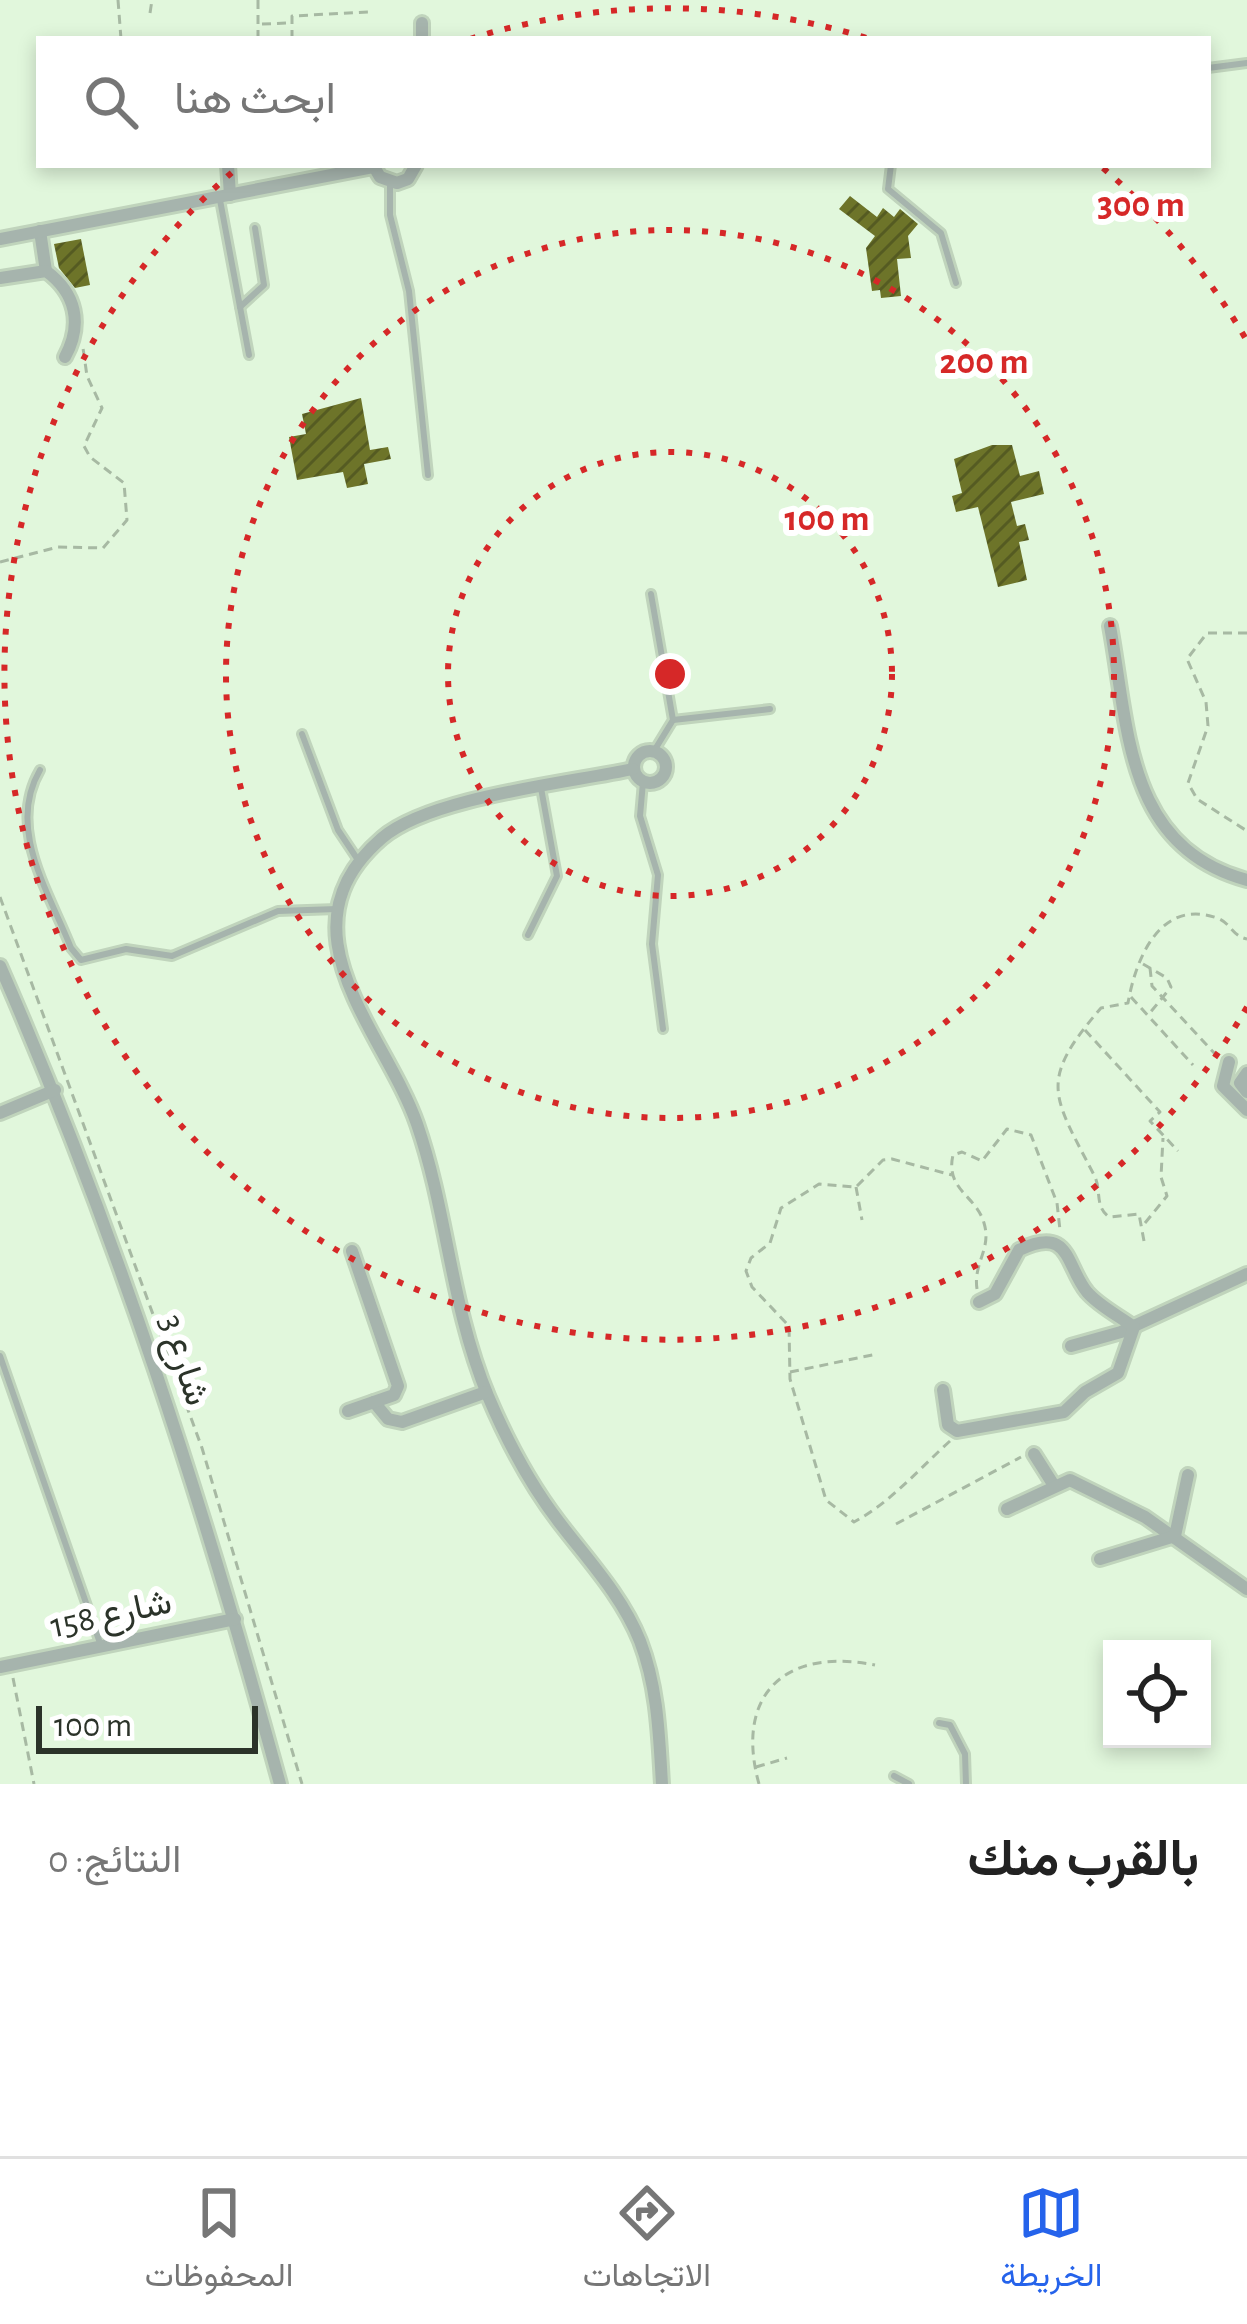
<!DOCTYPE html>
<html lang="ar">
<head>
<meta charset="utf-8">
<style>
  :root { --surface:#fff; --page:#f2f2f2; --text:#222; --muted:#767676; --line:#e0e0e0; --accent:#2563eb }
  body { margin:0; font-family:"Alegreya Sans",Vazirmatn,sans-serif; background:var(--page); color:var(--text); direction:rtl }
  .controls { position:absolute; right:36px; bottom:36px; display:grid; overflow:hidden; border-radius:0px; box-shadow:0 6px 18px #0003 }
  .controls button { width:108px; height:108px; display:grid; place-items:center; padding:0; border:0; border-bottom:3px solid var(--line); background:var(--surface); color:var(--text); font:60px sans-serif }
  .scale { position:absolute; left:36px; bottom:30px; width:222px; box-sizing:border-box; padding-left:12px; border:6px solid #2b3329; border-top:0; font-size:33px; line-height:42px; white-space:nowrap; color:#2b3329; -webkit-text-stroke:9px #fff; paint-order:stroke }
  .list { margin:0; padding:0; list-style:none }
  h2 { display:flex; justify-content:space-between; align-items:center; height:156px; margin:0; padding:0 48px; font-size:51px }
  h2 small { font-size:39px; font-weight:400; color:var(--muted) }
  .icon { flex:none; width:66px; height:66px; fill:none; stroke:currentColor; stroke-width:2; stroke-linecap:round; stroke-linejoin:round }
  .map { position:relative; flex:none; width:1247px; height:1784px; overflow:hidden; direction:ltr }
  .search { position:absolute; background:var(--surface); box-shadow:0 6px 18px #0003; left:36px; right:36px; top:36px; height:132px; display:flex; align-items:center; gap:30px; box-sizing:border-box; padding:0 42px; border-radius:0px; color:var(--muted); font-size:45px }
  .sheet { height:372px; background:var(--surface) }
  nav { display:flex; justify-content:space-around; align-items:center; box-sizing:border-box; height:168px; border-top:3px solid var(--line); background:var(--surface); font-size:33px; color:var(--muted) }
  nav a { display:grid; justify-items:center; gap:6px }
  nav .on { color:var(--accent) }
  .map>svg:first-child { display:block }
</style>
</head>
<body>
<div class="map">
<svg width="1247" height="1784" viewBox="0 0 1247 1784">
  <defs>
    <pattern id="building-hatch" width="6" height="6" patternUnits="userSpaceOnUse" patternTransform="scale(3)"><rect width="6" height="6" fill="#6d7429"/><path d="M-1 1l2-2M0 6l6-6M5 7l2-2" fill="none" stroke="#555b22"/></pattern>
  </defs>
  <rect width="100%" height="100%" fill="#e1f7dc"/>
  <!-- building -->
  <g fill="url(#building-hatch)">
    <path d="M850,196L877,217L883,208L894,217L900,209L918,224L908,236L911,258L897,259L901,296L881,298L880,290L872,291L866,248L875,236L839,209Z"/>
    <path d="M81,239L90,285L75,288L59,268L54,244Z"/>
    <path d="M361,398L370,450L388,447L391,459L364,464L368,484L347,488L343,472L297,480L289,437L306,434L302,414Z"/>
    <path d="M992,445H1012L1020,476L1039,471L1044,494L1011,502L1017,526L1025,524L1029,540L1019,542L1027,580L998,587L978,507L956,512L952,496L962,493L954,459Z"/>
  </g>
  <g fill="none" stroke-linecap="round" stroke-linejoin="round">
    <!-- service casing -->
    <g stroke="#c0d4bc" stroke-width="12">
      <g id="service">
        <path d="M1208,68L1247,63"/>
        <path d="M891,165L888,189L941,233L956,283"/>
        <path d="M390,183V215L409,291L428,475"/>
        <path d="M220,200L249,355"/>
        <path d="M240,307L264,285L255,228"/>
        <path d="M651,594L673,720L654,751"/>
        <path d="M673,720L770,709"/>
        <path d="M302,734L338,830L360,863"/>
        <path d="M40,770C6,828 49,892 71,948L81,960L126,949L172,956L278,911L337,909"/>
        <path d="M643,782L640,816L658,875L652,944L663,1029"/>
        <path d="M528,935L557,876L541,788"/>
        <path d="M0,1356L100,1643"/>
        <path d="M939,1723L950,1725L965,1754L966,1784"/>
        <path d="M894,1776L909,1784"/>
      </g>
    </g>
    <!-- minor casing -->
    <g stroke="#c0d4bc" stroke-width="18">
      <g id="minor">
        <path d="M422,39V23"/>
        <path d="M228,165L230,195"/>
        <path d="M373,165L380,177L397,183L408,179L416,165"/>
        <path d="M40,231L46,271"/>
        <path d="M0,239L373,167"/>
        <path d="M0,278L46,271C76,293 83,324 65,357"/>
        <path d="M1110,626C1129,730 1126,847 1247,880"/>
        <circle cx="650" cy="767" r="16"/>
        <path d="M633,769C568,783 430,797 382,838C275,930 385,1032 417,1124C448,1214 450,1304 488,1396C507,1441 529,1483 559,1522C588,1560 622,1596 640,1641C658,1688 659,1735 662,1784"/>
        <path d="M0,966C116,1231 204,1505 280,1784"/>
        <path d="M1229,1062L1223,1086L1247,1110"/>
        <path d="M1247,1073L1240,1083L1247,1092"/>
        <path d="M0,1113L55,1090"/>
        <path d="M1071,1346L1121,1332L1247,1274"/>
        <path d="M943,1390L948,1425L957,1431L1064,1412L1085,1392L1118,1373L1134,1327C1119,1316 1099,1306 1087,1292C1065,1265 1071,1225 1019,1250L995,1294L979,1302"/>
        <path d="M374,1402L388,1419L402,1422L486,1392"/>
        <path d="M348,1411L394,1395L398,1386L352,1251"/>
        <path d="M1034,1454L1053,1484"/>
        <path d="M1007,1509L1070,1480L1145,1517L1247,1589"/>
        <path d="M1100,1559L1175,1536L1188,1475"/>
        <path d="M0,1667L235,1619"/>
      </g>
    </g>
    <!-- path -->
    <g stroke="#a7b9a3" stroke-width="3" stroke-dasharray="9 6" stroke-linecap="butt">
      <path d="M118,0L121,39"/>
      <path d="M258,0V39"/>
      <path d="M150,13L152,0"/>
      <path d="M262,24L288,23"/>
      <path d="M292,39V16L368,12"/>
      <path d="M0,562L58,547L103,548L127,520L124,483L90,457L84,446L102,408L87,376L83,348"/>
      <path d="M1247,633H1207L1187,659L1206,702L1208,726L1188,783L1197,799L1247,831"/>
      <path d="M0,897L202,1448L302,1784"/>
      <path d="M1143,964L1167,978L1171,987L1149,1014"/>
      <path d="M1150,968L1152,986L1216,1055"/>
      <path d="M1131,997L1193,1065"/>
      <path d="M1085,1030L1160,1112L1150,1121L1178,1151"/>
      <path d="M856,1187L862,1220"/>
      <path d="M1145,1223L1167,1196L1161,1177L1163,1138"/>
      <path d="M1144,1241L1139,1214L1109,1217C1094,1206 1102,1190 1094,1175C1053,1095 1037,1082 1101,1008L1128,1003C1136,957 1161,898 1217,918C1231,923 1232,936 1247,939"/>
      <path d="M977,1289C973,1263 992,1249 984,1223C976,1195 945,1190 953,1155L962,1152L982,1161L1007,1129L1031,1135L1057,1203L1060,1230"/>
      <path d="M790,1372L877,1354"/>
      <path d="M950,1441C918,1470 891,1502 854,1522L826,1500L790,1379L789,1326L752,1287L746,1271L751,1258L770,1243L781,1208L819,1184L856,1187L883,1160L892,1159L952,1175"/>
      <path d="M896,1524L1021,1457"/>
      <path d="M13,1678L34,1784"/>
      <path d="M756,1767L787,1758"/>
      <path d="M759,1784C734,1694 786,1647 875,1665"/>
    </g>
    <!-- service -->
    <use href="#service" stroke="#a6b4ad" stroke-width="6"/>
    <!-- minor -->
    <use href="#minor" stroke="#a6b4ad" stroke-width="12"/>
  </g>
  <!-- distance rings -->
  <g fill="none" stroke="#d62828" stroke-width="6" stroke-dasharray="6 12">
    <circle cx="670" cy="674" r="222"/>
    <circle cx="670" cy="674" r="444"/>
    <path d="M1247 1007A666 666 0 1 1 237 168M470 39A666 666 0 0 1 870 39M1103 168A666 666 0 0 1 1247 341"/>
  </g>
  <g text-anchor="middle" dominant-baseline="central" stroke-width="12" stroke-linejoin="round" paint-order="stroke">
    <!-- street labels -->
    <g font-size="36" fill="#2b3329" stroke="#fff">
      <text transform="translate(184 1360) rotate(72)">شارع 3</text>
      <text transform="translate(111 1614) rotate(-12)">شارع 158</text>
    </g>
  </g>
  <circle cx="670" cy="674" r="18" fill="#d62828" stroke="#fff" stroke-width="6"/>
  <g font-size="36" text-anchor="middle" font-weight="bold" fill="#d62828" stroke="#fff" stroke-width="12" stroke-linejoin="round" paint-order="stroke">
    <text x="1141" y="216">300 m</text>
    <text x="984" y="373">200 m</text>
    <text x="827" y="530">100 m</text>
  </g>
</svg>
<div class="controls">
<button><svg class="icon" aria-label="locate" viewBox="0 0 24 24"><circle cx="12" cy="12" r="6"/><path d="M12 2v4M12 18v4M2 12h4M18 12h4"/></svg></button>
</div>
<div class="scale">100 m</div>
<div class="search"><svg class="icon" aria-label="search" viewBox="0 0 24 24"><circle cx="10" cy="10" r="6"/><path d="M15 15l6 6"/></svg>ابحث هنا</div>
</div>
<section class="sheet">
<h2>بالقرب منك<small>النتائج: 0</small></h2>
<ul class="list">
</ul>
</section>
<nav>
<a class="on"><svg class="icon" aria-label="map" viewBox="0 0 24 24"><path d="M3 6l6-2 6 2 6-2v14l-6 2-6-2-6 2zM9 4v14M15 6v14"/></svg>الخريطة</a>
<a><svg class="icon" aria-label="directions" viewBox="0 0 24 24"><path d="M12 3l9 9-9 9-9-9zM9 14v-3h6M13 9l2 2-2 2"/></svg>الاتجاهات</a>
<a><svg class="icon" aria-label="saved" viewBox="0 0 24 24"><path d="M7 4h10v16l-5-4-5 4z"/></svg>المحفوظات</a>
</nav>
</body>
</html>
